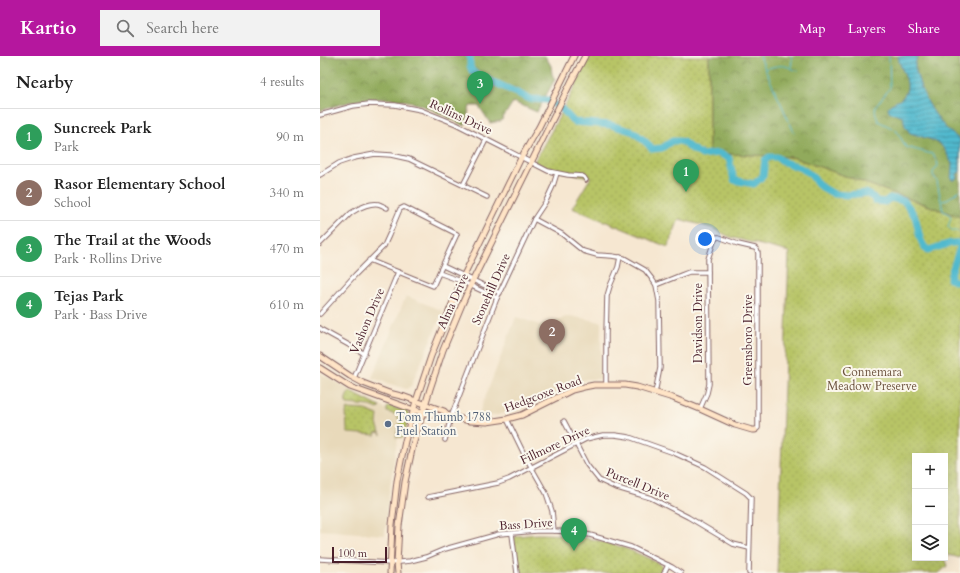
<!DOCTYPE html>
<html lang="en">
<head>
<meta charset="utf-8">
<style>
  :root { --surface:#fff; --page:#f2f2f2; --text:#222; --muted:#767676; --line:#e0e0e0; --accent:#b5179e }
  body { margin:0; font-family:Cardo,serif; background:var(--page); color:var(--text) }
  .controls { position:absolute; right:12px; bottom:12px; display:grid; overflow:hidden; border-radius:0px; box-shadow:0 4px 16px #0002 }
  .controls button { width:36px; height:36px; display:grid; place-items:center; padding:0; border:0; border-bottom:1px solid var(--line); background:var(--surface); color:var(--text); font:20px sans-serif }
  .scale { position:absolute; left:12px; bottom:10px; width:55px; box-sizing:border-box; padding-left:4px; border:2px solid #4a1f2b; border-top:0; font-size:11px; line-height:14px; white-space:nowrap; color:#4a1f2b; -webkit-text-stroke:3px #fbf7ec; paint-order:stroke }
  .you { position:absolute; left:385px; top:183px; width:14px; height:14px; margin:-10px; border:3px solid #fff; border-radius:50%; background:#1a73e8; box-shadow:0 0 0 6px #1a73e833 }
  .badge { display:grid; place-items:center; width:26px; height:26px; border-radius:50%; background:var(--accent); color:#fff; font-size:13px; font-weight:700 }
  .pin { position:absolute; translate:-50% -33px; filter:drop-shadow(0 1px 2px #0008) }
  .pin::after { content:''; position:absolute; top:21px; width:14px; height:12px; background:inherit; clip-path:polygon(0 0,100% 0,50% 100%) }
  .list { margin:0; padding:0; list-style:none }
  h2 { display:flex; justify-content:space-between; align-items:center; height:52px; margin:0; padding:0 16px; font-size:17px }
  h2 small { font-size:13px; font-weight:400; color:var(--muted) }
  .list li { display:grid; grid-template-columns:26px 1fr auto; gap:12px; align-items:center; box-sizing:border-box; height:56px; padding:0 16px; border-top:1px solid var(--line) }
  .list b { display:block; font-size:15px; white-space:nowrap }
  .list p { margin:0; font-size:13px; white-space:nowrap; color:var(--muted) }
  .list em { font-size:13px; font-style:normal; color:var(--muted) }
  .icon { flex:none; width:22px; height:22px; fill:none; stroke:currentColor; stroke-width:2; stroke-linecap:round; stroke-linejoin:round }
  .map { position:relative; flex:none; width:640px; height:517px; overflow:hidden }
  header { display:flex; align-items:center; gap:24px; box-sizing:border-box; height:56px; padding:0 20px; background:var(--accent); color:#fff }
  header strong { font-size:19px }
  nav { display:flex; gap:22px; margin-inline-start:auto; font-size:14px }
  .search { width:280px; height:36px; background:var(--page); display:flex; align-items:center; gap:10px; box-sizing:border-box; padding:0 14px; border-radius:0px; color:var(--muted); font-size:15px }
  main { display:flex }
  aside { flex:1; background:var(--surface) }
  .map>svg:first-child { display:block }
</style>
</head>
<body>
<header>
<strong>Kartio</strong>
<div class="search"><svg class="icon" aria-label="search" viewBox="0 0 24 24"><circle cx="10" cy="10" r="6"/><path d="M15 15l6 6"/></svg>Search here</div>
<nav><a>Map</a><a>Layers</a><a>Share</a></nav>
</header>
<main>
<aside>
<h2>Nearby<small>4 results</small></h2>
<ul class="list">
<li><span class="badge" style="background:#2e9e5b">1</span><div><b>Suncreek Park</b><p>Park</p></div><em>90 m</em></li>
<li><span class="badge" style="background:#8d6e63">2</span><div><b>Rasor Elementary School</b><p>School</p></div><em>340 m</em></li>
<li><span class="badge" style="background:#2e9e5b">3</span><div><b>The Trail at the Woods</b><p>Park · Rollins Drive</p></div><em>470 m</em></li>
<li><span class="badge" style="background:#2e9e5b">4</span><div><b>Tejas Park</b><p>Park · Bass Drive</p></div><em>610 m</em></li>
</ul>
</aside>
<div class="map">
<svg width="640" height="517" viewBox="0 0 640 517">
  <defs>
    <pattern id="grass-dots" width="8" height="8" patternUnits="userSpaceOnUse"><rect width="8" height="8" fill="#b7c466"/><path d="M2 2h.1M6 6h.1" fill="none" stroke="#9fa859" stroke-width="1.8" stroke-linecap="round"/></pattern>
    <pattern id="forest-crowns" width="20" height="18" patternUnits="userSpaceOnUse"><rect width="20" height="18" fill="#91aa5b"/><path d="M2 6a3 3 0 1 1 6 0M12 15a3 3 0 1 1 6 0" fill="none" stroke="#788a4b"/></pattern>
    <pattern id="water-rules" width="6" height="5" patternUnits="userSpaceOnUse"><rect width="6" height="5" fill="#51b9ce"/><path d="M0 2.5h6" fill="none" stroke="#4596a7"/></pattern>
  </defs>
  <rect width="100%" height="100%" fill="#fbf7ec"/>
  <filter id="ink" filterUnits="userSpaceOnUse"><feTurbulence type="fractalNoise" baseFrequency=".025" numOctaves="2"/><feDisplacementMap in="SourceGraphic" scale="8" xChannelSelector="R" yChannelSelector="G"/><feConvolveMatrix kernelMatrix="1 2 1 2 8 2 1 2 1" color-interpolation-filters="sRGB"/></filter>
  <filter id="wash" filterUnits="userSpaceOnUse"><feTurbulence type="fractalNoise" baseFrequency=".012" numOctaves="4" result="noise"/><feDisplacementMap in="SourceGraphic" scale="16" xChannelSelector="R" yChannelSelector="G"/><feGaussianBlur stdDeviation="0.9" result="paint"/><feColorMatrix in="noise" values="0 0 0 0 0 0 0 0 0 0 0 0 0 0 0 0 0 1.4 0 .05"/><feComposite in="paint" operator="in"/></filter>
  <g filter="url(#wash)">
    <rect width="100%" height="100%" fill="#f6e7d1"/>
    <!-- built -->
    <g fill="#e8d9ba">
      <path d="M86,240L123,255L91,330L86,333L52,322Z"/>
      <path d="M250,260L281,266V323H267L258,326L218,344L200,353L173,360H158L196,261L220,269Z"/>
      <path d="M0,317L50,345L75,357L81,361L80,374L75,396L69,438L65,479L0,474Z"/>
    </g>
    <!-- grass -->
    <g fill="url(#grass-dots)" stroke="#807248">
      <path d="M268,0H389V97L472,101L640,161V502L625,498V400H595V502H624L627,510L619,517H457L469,196L410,181L392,172L359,163L348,191L252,152L271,121C251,118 233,114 214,106L243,54L258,24Z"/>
      <path d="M29,336H31L54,348L60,351L58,353L51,350L27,348C24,344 27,340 29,336Z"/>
      <path d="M69,350L87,355L89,360L87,363V368L83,381H76L80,365L77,359L67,356V352Z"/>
      <path d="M28,353L45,354L58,359L57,368L61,379L59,376L55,377L56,379H55L28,377L27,375L26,356Z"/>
      <path d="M217,478C262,478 302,487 341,509L342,513L340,517H198L194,482L197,480Z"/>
    </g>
    <!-- forest -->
    <g fill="url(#forest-crowns)" stroke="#6e6443">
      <path d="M0,0H225C227,3 229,6 231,10C232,15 231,19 235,23L217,56L193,46L181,65L170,67L159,50H150L145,70C129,62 112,52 94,47C91,45 86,45 82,44C54,40 26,45 0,55Z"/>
      <path d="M389,0H640V161L472,101L389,97Z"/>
    </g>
    <!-- water -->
    <path fill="url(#water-rules)" stroke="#4e6c7c" d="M578,0H598C597,3 595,6 595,9C595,12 596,15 597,18C602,40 620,72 640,83V115L637,119V121L635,124H632L631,123L632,108L625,94L620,88L612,84L590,77L585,70L583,61C580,60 570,57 569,55C565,48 577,46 581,43C583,41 585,39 586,36C591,25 579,12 578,0Z"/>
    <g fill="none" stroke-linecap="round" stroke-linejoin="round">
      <!-- stream -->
      <g stroke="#51b9ce" stroke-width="1">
        <path d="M440,0L445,13L474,76"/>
        <path d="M569,0L570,32L556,50L555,55L558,65L576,74L586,91L612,98L617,105L618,110L613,116V119L617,125L623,155L630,159L631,161L628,171L633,175H637L640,177"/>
        <path d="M471,11L472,4L471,0"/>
        <path d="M445,13C452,11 458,9 465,10C470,11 474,14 478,15"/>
        <path d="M475,105V110"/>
        <path d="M622,145L629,142L640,134"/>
        <path d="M639,187L640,184"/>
      </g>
      <!-- river -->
      <g stroke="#51b9ce" stroke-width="7">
        <path d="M150,0V10L152,15L156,18L170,25L178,28L210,43L228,44L242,53L254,66L291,69L314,76L328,88L332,93L342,92L352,85H359L363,86L369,91L382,99L398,97L409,102L414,124L434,128L443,120L445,104L449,101H457L464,106L481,112L491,119L500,130L514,138L527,139L546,137L554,142L555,145L565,146L570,142L584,145C588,150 592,155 595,161C599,171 598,187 608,194C611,193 615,193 618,191C627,189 629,186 639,187L640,188"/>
        <path d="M640,191L631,218L630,223L634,225H640"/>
      </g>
    </g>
  </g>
  <g filter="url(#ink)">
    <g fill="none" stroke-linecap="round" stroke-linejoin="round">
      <!-- street casing -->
      <g stroke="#866565" stroke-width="5.5">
        <g id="street">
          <path d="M0,59L33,50L49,48L75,49L101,54L136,68L228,115L248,119L262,120L264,121L266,124"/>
          <path d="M0,119L19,107L34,102L55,98L71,99L89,103L167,141"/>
          <path d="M143,129L166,84"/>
          <path d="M214,163L242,178L263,195L277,199L292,200L304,202L325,214L332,223L336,229L339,245L340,312L335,337"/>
          <path d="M0,188L31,157C38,152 53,145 61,149C62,149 66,152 67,152"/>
          <path d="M123,210L180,237"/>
          <path d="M119,217L141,225L177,242"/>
          <path d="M336,229L361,219L369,216H388"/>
          <path d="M0,258L35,219L64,190L69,179L80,153L84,151L137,178L113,230L49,204"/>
          <path d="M0,272L2,274L45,298"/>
          <path d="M34,322L78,216"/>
          <path d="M286,328V279L287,240L290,230L298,211L300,201"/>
          <path d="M380,353L387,337L389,328L388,203L394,185L397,181H399L418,188L435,192L437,194L438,197V372L435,374"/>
          <path d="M187,363L205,400L226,437L232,455L234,475"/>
          <path d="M244,365L267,409L279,424L294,431L331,442L368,461L413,488L429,492"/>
          <path d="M125,384L131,361L177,242L214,163L226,145L233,130L237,117"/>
          <path d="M108,441L178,427L189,423L266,383L283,379H295L309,381L354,397L385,411L426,437L431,442L429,517"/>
          <path d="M192,478L197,517"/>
          <path d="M0,503L70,507L90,505L106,501L125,493L179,478L216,475H234L254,476L270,479L311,491L352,511L361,517"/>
          <path d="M344,517L348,509"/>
        </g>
      </g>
      <!-- secondary casing -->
      <g stroke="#866565" stroke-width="7">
        <g id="secondary">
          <path d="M0,300L30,320L43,327L69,337L85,341L124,355L129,360"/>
          <path d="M0,312L30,331L94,354L124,361L129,360L150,365L167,366L187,363L202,359L252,334L264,331L274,329H305L317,331L353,342L380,353L415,369L432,374H435"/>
          <path d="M70,517L72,469L77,425L85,385L96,345L111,300L143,221L201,102L219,71L254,0"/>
          <path d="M78,517L77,507L79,470L85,426L93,389L110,333L123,294L143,246L153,224L251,26L265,0"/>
        </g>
      </g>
      <!-- street -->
      <use href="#street" stroke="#fff" stroke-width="3.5"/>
      <!-- secondary -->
      <use href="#secondary" stroke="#ffe4c6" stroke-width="5"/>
    </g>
  </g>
  <!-- markers -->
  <circle fill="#5c6f8a" stroke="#fbf7ec" stroke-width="1.5" cx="68" cy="368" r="4"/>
  <g text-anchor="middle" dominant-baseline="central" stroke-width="4" stroke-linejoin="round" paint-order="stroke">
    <!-- street labels -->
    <g font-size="12" fill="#4a1f2b" stroke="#fbf7ec">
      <text transform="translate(141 61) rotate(25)">Rollins Drive</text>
      <text transform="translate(171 233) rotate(-66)">Stonehill Drive</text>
      <text transform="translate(133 245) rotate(-66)">Alma Drive</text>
      <text transform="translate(47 265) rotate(-67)">Vashon Drive</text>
      <text transform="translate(378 267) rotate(-90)">Davidson Drive</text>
      <text transform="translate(428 284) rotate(-90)">Greensboro Drive</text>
      <text transform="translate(223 338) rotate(-21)">Hedgcoxe Road</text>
      <text transform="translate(235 389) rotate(-25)">Fillmore Drive</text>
      <text transform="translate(318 428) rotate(22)">Purcell Drive</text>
      <text transform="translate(206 468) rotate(-4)">Bass Drive</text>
    </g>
    <!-- park labels -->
    <g font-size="12" fill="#6b513d" stroke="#fbf7ec">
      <text x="552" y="316">Connemara<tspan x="552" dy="14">Meadow Preserve</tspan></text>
    </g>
    <!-- service labels -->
    <g font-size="12" fill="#4e5e75" stroke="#fbf7ec" text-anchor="start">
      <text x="76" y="361">Tom Thumb 1788<tspan x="76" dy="14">Fuel Station</tspan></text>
    </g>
  </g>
</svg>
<div class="controls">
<button>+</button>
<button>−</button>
<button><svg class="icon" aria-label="layers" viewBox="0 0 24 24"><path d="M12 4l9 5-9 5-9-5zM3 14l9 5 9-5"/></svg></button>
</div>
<div class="scale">100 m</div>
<div class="you"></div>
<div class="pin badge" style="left:366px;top:136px;background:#2e9e5b">1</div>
<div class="pin badge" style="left:232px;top:296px;background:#8d6e63">2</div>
<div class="pin badge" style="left:160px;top:48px;background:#2e9e5b">3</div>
<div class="pin badge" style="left:254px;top:495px;background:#2e9e5b">4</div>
</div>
</main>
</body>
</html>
